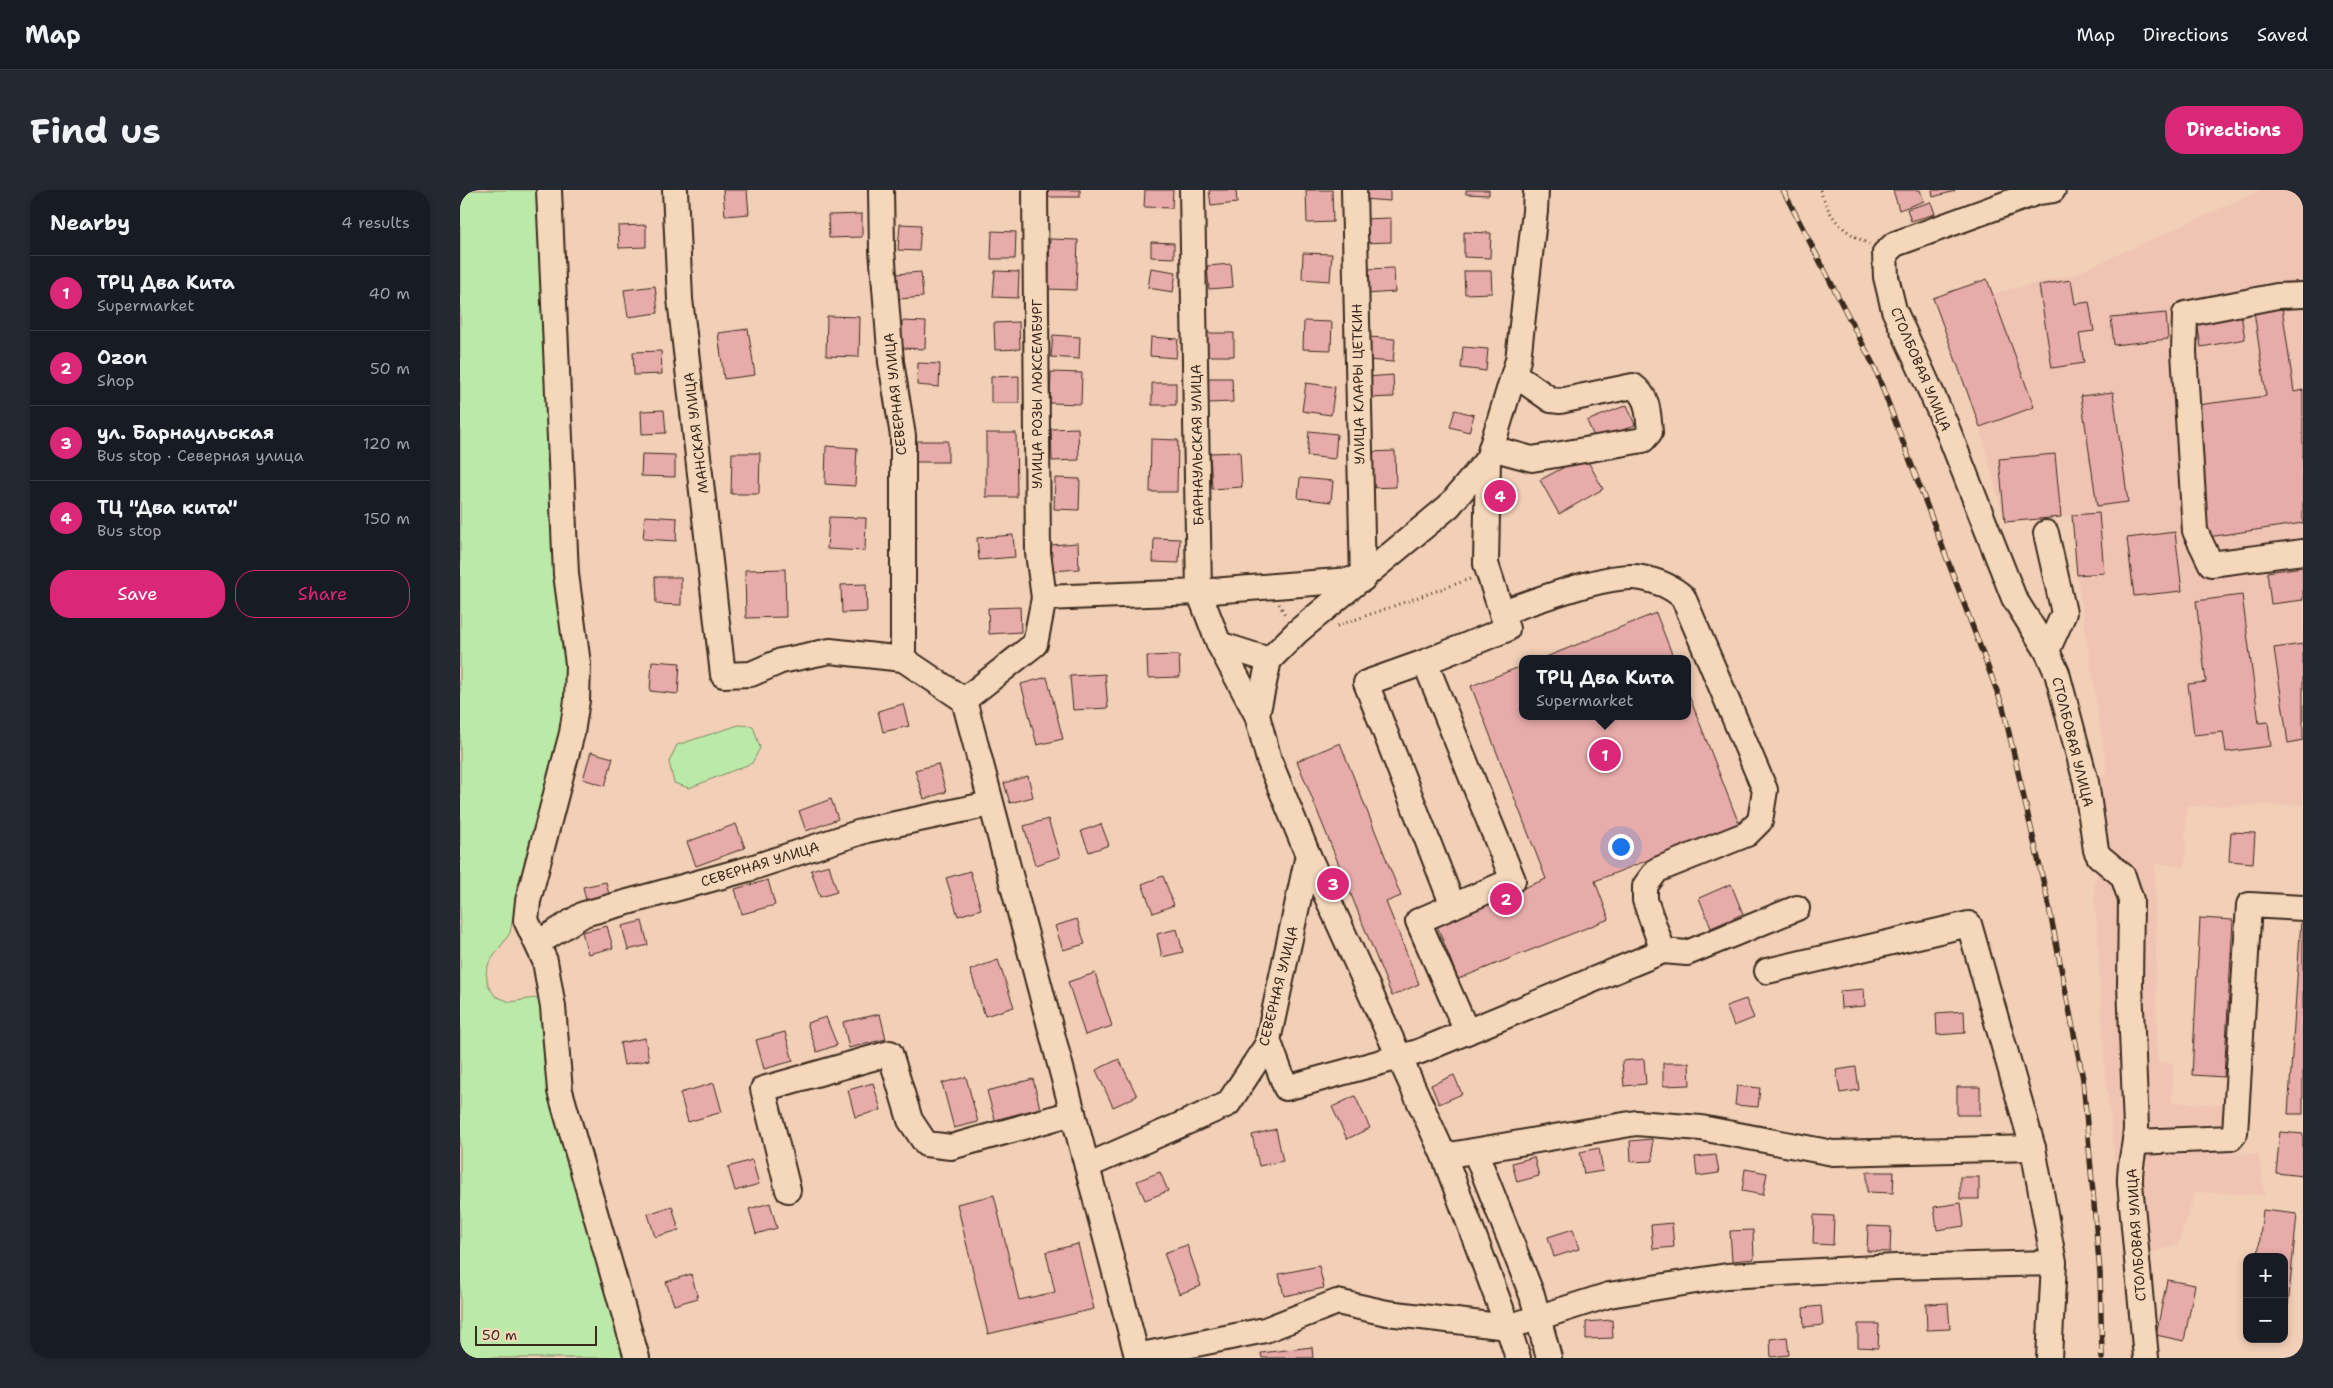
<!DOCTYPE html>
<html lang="en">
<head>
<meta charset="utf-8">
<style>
  :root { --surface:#171b24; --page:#242831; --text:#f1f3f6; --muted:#9ea1a6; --line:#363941; --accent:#db2777 }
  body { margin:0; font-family:"Shantell Sans",sans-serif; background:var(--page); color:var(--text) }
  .controls { position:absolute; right:15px; bottom:15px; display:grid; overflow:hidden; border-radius:10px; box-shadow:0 2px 8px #0003 }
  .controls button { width:45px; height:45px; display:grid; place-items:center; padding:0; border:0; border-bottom:1px solid var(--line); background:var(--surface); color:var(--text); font:25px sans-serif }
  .scale { position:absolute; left:15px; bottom:12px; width:122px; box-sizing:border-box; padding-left:5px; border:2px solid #3b2a1e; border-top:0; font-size:14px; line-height:18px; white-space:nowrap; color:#3b2a1e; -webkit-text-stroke:4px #f5d8bb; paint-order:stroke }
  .you { position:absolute; left:1160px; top:656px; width:18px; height:18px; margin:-12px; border:4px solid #fff; border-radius:50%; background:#1a73e8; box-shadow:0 0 0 8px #1a73e833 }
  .badge { display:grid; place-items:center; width:32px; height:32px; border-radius:50%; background:var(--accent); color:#fff; font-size:16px; font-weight:700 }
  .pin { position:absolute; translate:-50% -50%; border:2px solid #fff; box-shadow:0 1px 5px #0006 }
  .popup { position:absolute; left:1059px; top:465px; width:172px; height:65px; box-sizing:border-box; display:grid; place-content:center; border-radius:10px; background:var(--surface); filter:drop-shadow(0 1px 4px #0005); font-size:16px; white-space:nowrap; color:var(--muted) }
  .popup b { font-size:19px; color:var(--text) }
  .popup::after { content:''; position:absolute; left:50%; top:100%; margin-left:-10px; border:10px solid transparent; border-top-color:var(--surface) }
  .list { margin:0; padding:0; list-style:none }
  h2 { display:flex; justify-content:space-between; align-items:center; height:65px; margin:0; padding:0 20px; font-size:21px }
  h2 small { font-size:16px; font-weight:400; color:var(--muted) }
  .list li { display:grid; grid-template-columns:32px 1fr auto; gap:15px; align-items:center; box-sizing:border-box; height:75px; padding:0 20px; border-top:1px solid var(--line) }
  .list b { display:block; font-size:19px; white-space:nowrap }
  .list p { margin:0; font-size:16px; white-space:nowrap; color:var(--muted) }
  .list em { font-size:16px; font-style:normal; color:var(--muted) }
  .actions { display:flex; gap:10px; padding:15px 20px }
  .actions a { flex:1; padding:11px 0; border:1px solid var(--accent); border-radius:20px; text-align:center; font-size:18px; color:var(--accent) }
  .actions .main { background:var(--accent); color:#fff }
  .map { position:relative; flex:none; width:1843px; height:1168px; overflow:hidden; border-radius:20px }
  header { display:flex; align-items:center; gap:30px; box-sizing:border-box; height:70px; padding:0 25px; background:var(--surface); border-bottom:1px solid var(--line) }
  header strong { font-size:24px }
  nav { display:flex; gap:28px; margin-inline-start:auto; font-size:18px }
  .intro { display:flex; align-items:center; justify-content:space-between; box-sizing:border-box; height:120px; padding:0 30px }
  h1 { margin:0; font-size:35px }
  .button { padding:12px 22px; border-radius:20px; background:var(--accent); color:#fff; font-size:18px; font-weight:700 }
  main { display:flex; gap:30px; padding:0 30px }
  aside { flex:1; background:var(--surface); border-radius:20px; box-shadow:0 2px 8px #0003 }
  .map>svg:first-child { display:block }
</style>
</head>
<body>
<header>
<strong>Map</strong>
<nav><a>Map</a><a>Directions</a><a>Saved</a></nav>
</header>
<div class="intro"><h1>Find us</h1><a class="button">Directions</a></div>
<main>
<aside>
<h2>Nearby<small>4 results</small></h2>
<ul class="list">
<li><span class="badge">1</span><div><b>ТРЦ Два Кита</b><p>Supermarket</p></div><em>40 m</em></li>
<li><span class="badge">2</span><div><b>Ozon</b><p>Shop</p></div><em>50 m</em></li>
<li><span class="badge">3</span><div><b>ул. Барнаульская</b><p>Bus stop · Северная улица</p></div><em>120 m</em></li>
<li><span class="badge">4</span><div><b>ТЦ &quot;Два кита&quot;</b><p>Bus stop</p></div><em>150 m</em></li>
</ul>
<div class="actions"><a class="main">Save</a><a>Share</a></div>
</aside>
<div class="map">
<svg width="1843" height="1168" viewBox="0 0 1843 1168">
  <rect width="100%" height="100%" fill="#f2cfb7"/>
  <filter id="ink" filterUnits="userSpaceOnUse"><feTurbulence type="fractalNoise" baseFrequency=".02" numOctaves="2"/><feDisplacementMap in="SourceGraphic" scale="10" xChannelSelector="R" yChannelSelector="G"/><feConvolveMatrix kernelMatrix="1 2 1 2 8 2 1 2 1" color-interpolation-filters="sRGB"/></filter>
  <g filter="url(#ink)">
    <!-- built -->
    <path fill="#efc4b3" d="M1801,0H1843V615L1726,616L1725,677L1695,673L1697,872L1713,873L1712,912L1767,915L1764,963L1798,964L1805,1005L1735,1002L1718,1055L1692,1062L1690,1093L1669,1094L1646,891L1634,696L1643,665L1635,599L1647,581L1617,385L1612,325L1545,332L1486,114L1615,84Z"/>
    <!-- green -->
    <g fill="#bbeaa8" stroke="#7b8a63">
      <path d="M0,0H85L110,481L100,557L57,706L50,743L29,773L26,782L28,795L35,806L50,812L75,808L82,813L91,913L171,1168H0Z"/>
      <path d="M279,535L293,536L300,558L292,573L229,598L214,593L209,572L217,555Z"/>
    </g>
    <!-- building -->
    <g fill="#e7aba9" stroke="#3b2a1e">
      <path d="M263,0H287L289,24L265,26Z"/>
      <rect x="588" y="0" width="32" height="7"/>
      <path d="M685,0H713L712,18L684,17Z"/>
      <path d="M749,0H776L777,13L751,16Z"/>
      <path d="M846,0H872L873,32L847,33Z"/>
      <path d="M903,0H930V11L902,9Z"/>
      <path d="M1006,0H1029V5L1006,4Z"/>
      <path d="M1433,0H1460L1464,11L1439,20Z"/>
      <path d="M1472,0H1494L1495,1L1473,7Z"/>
      <path d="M1471,12L1475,24L1451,31L1447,19Z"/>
      <path d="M402,24V47L369,48L368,25Z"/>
      <path d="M931,28V52L902,53L901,29Z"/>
      <path d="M440,34L461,35L459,61L438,60Z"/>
      <path d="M186,35V57L159,58L158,36Z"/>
      <path d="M532,41L556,42L555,69H531Z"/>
      <path d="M1004,42L1031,43L1030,68L1004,67Z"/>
      <path d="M590,49L618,50L616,100L588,99Z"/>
      <path d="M691,52L714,53V68L691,67Z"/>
      <path d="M843,63L872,64L870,91L842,89Z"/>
      <path d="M771,74L773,97L749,99L747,76Z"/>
      <path d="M691,78L716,82L713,102L688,98Z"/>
      <path d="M934,78L935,102L906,104L905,79Z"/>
      <path d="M535,81L559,82L558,108L533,107Z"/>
      <path d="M1004,81H1031L1032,103L1005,104Z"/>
      <path d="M461,82L463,107L438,109L436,84Z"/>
      <path d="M1527,89L1574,217L1520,237L1473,108Z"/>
      <path d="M1611,90L1615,114L1629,112L1634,141L1619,143L1624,173L1592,178L1579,95Z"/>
      <path d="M195,96L198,123L168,127L164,100Z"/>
      <path d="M1822,117L1834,202L1843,200V333L1748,347L1730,216L1806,206L1794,121Z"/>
      <path d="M1780,118L1785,149L1741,157L1736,126Z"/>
      <path d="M1706,123L1708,149L1654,155L1651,128Z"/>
      <path d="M367,126L400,127L399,167L366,166Z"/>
      <path d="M442,131L466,132L465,159L441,158Z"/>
      <path d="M844,131L872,132L871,160L843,159Z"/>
      <path d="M559,132L560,159L535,160L534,133Z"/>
      <path d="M288,139L295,185L264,189L258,143Z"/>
      <path d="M744,143H774V166H745Z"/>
      <path d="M593,145L620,147L619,169L591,167Z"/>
      <path d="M691,147L718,149L716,168L690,166Z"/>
      <path d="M909,147L935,149L933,172L907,170Z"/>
      <path d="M1003,157L1028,159L1026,181L1001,178Z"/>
      <path d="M201,161L202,184L174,185L173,162Z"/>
      <path d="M458,173L480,174L479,197L457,195Z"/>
      <path d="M591,182L622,183L621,214L590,213Z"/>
      <path d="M933,185L934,207L907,208L906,187Z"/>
      <path d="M559,186V213H531V187Z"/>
      <path d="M747,188H772L773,212L748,213Z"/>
      <rect x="692" y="193" width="24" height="22"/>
      <path d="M846,193L875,197L871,225L842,221Z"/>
      <path d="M1653,202L1668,312L1637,316L1621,206Z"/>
      <path d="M1167,215L1175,235L1136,251L1127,231Z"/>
      <path d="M204,220L206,243L182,244L181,221Z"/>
      <path d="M995,220L1014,225L1009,242L990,237Z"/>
      <path d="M618,238L619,270L592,271L591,239Z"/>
      <path d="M849,241L877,244L875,269L847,266Z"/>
      <path d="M526,243H556L557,307H526Z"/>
      <path d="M691,249L718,250L717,302H690Z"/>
      <rect x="455" y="251" width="33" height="21"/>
      <path d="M366,256L397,258L395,296L365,294Z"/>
      <path d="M935,261L936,297L908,298L907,262Z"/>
      <path d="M780,262L782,297L752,299L750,263Z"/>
      <path d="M272,263H300L299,304H271Z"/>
      <path d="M182,264L215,265V287L181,286Z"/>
      <path d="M1595,264L1601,327L1545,332L1539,269Z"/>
      <path d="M1125,266L1143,299L1099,324L1080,290Z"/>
      <path d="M595,288L620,289L619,320L594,319Z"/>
      <path d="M840,288L873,291L871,312L838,308Z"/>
      <path d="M1639,323L1644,383L1617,385L1612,325Z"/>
      <path d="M185,326L217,328L216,351L183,349Z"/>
      <path d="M369,327L406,328L405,361L367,359Z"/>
      <path d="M1715,342L1722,401L1674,406L1667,348Z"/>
      <path d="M553,345L555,367L519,370L517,348Z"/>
      <path d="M694,348L720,349L719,373L693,372Z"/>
      <path d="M618,353L619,379L593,381L591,355Z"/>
      <path d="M1843,377V410L1811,414L1807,382Z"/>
      <path d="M325,379L326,427L286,428L285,380Z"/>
      <path d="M195,387H221V415L196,414Z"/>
      <path d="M406,394L407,422L382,423L381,395Z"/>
      <path d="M1782,405L1799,533L1808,532L1811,556L1766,562L1763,542L1734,545L1728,494L1746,492L1736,411Z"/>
      <path d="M560,417L561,442L529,444L528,418Z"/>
      <path d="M1196,423L1214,469H1081Z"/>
      <path d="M1843,454V550L1828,553L1814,458Z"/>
      <path d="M719,465L720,487L688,488L687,466Z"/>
      <path d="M192,471L220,473L218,504L190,501Z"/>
      <path d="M1062,476V526H1228V503L1279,634L1135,691L1149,729L998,789L976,733L1086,689L1011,496Z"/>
      <path d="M645,484L648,518L613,520L610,486Z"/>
      <path d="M587,487L603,549L577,555L561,494Z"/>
      <path d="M443,514L449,536L423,542L418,521Z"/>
      <path d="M880,553L941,706L926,712L959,794L932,806L837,571Z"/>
      <path d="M131,562L153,568L145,596L123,589Z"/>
      <path d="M478,574L486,602L464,609L455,580Z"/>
      <path d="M568,586L573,607L550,613L544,593Z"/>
      <path d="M371,609L378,629L346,641L339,621Z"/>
      <path d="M588,629L600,667L575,675L564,636Z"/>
      <path d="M276,634L285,658L236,676L227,652Z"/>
      <path d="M641,634L649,655L629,662L621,641Z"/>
      <path d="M1771,642L1795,643L1793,673L1769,671Z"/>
      <path d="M369,675L377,702L360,707L351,680Z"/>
      <path d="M510,681L521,719L498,726L486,688Z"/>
      <path d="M703,686L714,715L693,723L682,694Z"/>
      <path d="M308,690L315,715L282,724L275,699Z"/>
      <path d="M146,692L150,709L127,714L123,697Z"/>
      <path d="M1271,694L1283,724L1251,738L1239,708Z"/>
      <path d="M1740,728L1773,730L1764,887L1732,885Z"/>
      <path d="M617,729L625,754L603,760L595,736Z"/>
      <path d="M1841,730H1843V924H1828Z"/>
      <path d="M182,731L188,755L168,760L162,736Z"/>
      <path d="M147,736L153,758L128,764L122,742Z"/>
      <path d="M717,739L723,762L702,767L697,744Z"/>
      <path d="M538,770L554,817L525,826L510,780Z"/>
      <path d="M635,783L652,836L625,845L608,792Z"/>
      <path d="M1404,799L1405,816L1381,818L1380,801Z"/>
      <path d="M1286,809L1294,828L1274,836L1266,816Z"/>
      <path d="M1504,821L1505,843L1477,845L1476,823Z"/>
      <path d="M420,824L426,849L389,858L383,832Z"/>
      <path d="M366,827L377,855L357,862L347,833Z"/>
      <path d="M325,842L333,871L304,879L296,850Z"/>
      <path d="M185,848L189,870L164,875L160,853Z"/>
      <path d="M659,869L677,906L653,917L636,880Z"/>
      <path d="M1184,869L1186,894L1164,896L1162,871Z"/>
      <path d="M1203,873H1229L1230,895L1203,896Z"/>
      <path d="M1396,877L1399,900L1380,903L1376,880Z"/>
      <path d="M994,885L1002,904L979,914L971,895Z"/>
      <path d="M506,887L518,932L494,938L482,893Z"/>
      <path d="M573,889L580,918L535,930L527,901Z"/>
      <path d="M254,893L262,922L228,932L220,903Z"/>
      <path d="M413,893L421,920L395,927L388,900Z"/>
      <path d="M1277,896L1300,898L1298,917L1275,915Z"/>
      <rect x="1497" y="897" width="23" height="28"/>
      <path d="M895,906L910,938L887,949L872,917Z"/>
      <path d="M816,939L823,971L799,976L792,945Z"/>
      <path d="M1820,942L1843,944V986L1816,983Z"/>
      <path d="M1192,949L1193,971L1171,972L1170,951Z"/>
      <path d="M1139,958L1143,981L1124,984L1120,962Z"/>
      <path d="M1256,965L1259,983L1237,986L1235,967Z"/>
      <path d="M1074,967L1079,986L1057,992L1052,973Z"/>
      <path d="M292,970L299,994L275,1001L268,977Z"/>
      <path d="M1285,979L1307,983L1303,1005L1282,1001Z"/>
      <path d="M700,982L708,1001L685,1010L677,991Z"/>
      <path d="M1407,982H1434L1433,1003L1407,1002Z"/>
      <rect x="1500" y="987" width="19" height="22"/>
      <path d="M534,1005L559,1110L595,1102L586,1062L618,1054L634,1119L528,1144L497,1014Z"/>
      <path d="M310,1013L317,1038L296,1044L289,1019Z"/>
      <path d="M1501,1013L1504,1036L1477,1040L1474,1017Z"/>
      <path d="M212,1016L219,1040L195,1047L188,1024Z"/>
      <path d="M1803,1020L1837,1024L1828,1116L1824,1115V1067H1798Z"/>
      <path d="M1354,1025L1374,1026L1373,1055L1353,1054Z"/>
      <path d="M1212,1033L1214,1057L1193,1059L1191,1035Z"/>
      <path d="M1408,1036L1431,1037L1430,1062L1407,1061Z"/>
      <path d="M1113,1039L1119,1059L1094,1067L1088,1047Z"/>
      <path d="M1293,1040L1294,1069L1272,1071L1270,1041Z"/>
      <path d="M727,1055L741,1096L719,1104L704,1063Z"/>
      <path d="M859,1076L864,1098L824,1106L819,1084Z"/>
      <path d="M231,1084L238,1108L214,1115L206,1092Z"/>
      <path d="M1707,1090L1735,1095L1724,1151L1696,1145Z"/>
      <path d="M1488,1113L1490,1139L1467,1140L1466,1114Z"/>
      <path d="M1361,1116L1363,1135L1344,1137L1343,1118Z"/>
      <path d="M1152,1130L1153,1148L1126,1149V1132Z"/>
      <path d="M1398,1134H1419L1418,1158L1398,1157Z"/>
      <path d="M1327,1147L1329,1165L1311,1167L1310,1149Z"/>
      <path d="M852,1157L853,1168H802L801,1163Z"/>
    </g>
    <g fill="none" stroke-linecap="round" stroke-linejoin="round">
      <!-- minor casing -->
      <g stroke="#3b2a1e" stroke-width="28">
        <g id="minor">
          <path d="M89,0L106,384L118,474L117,510L112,543L68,711L66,730L85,771L93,817L100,901L177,1168"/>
          <path d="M215,0L220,109L263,485L291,484L321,471L370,461L443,469L504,510L575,454L584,408L739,402L903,389L894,0"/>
          <path d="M421,0L422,60L431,172L443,246V469"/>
          <path d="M575,0L578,363L584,408"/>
          <path d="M732,0L739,402L759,454L809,470"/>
          <path d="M1593,0L1578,2L1435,54L1425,63L1426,87L1434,120L1485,233L1554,408L1587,461L1597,483L1626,592L1636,660L1639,666L1663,686L1671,710L1670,795L1676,937C1676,956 1669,974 1670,993L1686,1168"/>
          <path d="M1843,105L1817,106L1725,124L1724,162L1735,341L1751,374L1843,362"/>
          <path d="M1031,258L1072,269L1183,250L1190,242C1188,224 1189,207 1173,196L1100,211L1091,210L1054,184"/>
          <path d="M1028,269L989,316L837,442L809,470L797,525L809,570L848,665L984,966L1048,1137L1058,1168"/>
          <path d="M1586,343L1604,423L1587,461"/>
          <path d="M759,454L797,525"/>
          <path d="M965,472L906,493L993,716"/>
          <path d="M504,510L677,1166L805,1140L877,1112L927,1123L1048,1137L1149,1105L1267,1086L1435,1077L1594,1073"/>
          <path d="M78,753L124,724L288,679L407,640L530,614"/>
          <path d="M1203,761L1227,763L1337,718"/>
          <path d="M1307,781L1509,734L1573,958L1594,1073L1589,1168"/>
          <path d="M1007,842L958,731L1053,690L965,472L1047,439L1026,374L1028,269L1058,170L1075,21L1076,0"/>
          <path d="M808,850L826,898L958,862L1203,761L1185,710V696L1197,680L1287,644L1300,631L1305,600L1223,407C1211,396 1198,391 1182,388C1151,381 1074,412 1042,422"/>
          <path d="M1676,952L1771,948L1775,943L1789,715L1843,718"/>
          <path d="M1015,961L1072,1105L1089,1168"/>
          <path d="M984,966L1176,933L1241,938L1373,963L1573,958"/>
          <path d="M627,976L768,914L807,855L848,665"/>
          <path d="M328,1000L303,899L430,863L450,930L466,954L491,957L613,923"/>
        </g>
      </g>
      <!-- path -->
      <g stroke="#3b2a1e" stroke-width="3" stroke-dasharray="1 4" stroke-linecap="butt">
        <path d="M1360,0C1371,30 1381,40 1409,54"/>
        <path d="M819,414L826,426"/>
        <path d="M877,436L1010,389"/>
      </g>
      <!-- minor -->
      <use href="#minor" stroke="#f5d8bb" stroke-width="24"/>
      <!-- rail casing -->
      <g stroke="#3b2a1e" stroke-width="5.5">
        <path id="rail" d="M1323,0L1415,178L1543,517L1588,712L1623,889L1640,1083L1642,1168"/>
      </g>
      <!-- rail -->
      <use href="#rail" stroke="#f5d8bb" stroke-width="4" stroke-dasharray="11" stroke-linecap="butt"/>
    </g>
  </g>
  <g text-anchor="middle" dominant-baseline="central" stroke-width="4.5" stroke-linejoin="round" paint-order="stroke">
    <!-- street labels -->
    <g font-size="14" fill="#3b2a1e" stroke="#f5d8bb">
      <text transform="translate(1461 179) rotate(67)">СТОЛБОВАЯ УЛИЦА</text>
      <text transform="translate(898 194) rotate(-91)">УЛИЦА КЛАРЫ ЦЕТКИН</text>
      <text transform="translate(435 204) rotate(-96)">СЕВЕРНАЯ УЛИЦА</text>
      <text transform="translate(577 204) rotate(-90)">УЛИЦА РОЗЫ ЛЮКСЕМБУРГ</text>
      <text transform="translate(236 243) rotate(-97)">МАНСКАЯ УЛИЦА</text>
      <text transform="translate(737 255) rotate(-91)">БАРНАУЛЬСКАЯ УЛИЦА</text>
      <text transform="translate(1613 552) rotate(76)">СТОЛБОВАЯ УЛИЦА</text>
      <text transform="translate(300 674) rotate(-17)">СЕВЕРНАЯ УЛИЦА</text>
      <text transform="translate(818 796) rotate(-76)">СЕВЕРНАЯ УЛИЦА</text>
      <text transform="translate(1676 1045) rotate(-94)">СТОЛБОВАЯ УЛИЦА</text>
    </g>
  </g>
</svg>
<div class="controls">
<button>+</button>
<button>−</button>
</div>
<div class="scale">50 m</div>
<div class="you"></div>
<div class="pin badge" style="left:1145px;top:565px">1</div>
<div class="popup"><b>ТРЦ Два Кита</b>Supermarket</div>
<div class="pin badge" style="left:1046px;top:709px">2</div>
<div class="pin badge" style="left:873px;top:694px">3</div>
<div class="pin badge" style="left:1040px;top:306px">4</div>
</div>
</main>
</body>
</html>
